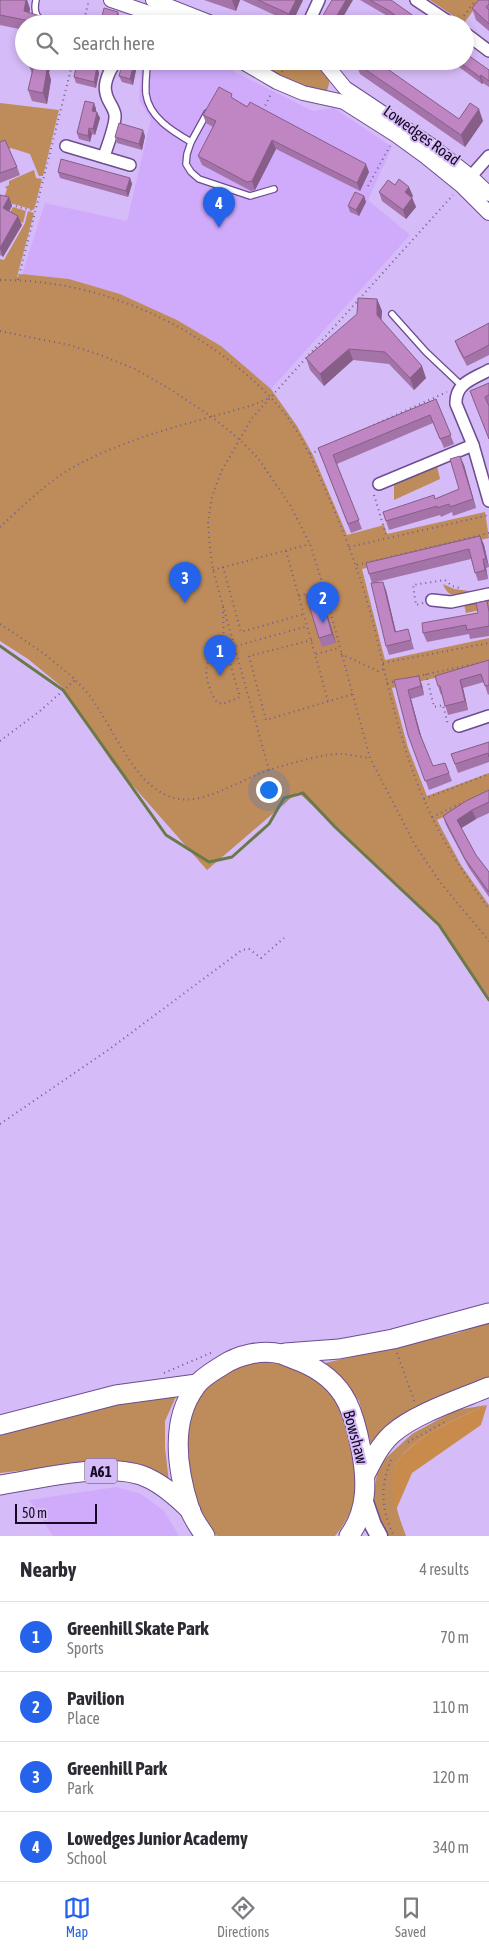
<!DOCTYPE html>
<html lang="en">
<head>
<meta charset="utf-8">
<style>
  :root { --surface:#fff; --page:#f2f2f3; --text:#2b2b33; --muted:#7c7c81; --line:#e1e1e2; --accent:#2563eb }
  body { margin:0; font-family:"Asap Condensed",sans-serif; background:var(--page); color:var(--text) }
  .scale { position:absolute; left:15px; bottom:12px; width:82px; box-sizing:border-box; padding-left:5px; border:2px solid #160923; border-top:0; font-size:14px; line-height:18px; white-space:nowrap; color:#160923; -webkit-text-stroke:4px #d5bbf7; paint-order:stroke }
  .you { position:absolute; left:268px; top:789px; width:18px; height:18px; margin:-12px; border:4px solid #fff; border-radius:50%; background:#1a73e8; box-shadow:0 0 0 8px #1a73e833 }
  .badge { display:grid; place-items:center; width:32px; height:32px; border-radius:50%; background:var(--accent); color:#fff; font-size:16px; font-weight:700 }
  .pin { position:absolute; translate:-50% -41px; filter:drop-shadow(0 1px 2px #0008) }
  .pin::after { content:''; position:absolute; top:26px; width:18px; height:15px; background:inherit; clip-path:polygon(0 0,100% 0,50% 100%) }
  .list { margin:0; padding:0; list-style:none }
  h2 { display:flex; justify-content:space-between; align-items:center; height:65px; margin:0; padding:0 20px; font-size:21px }
  h2 small { font-size:16px; font-weight:400; color:var(--muted) }
  .list li { display:grid; grid-template-columns:32px 1fr auto; gap:15px; align-items:center; box-sizing:border-box; height:70px; padding:0 20px; border-top:1px solid var(--line) }
  .list b { display:block; font-size:19px; white-space:nowrap }
  .list p { margin:0; font-size:16px; white-space:nowrap; color:var(--muted) }
  .list em { font-size:16px; font-style:normal; color:var(--muted) }
  .icon { flex:none; width:28px; height:28px; fill:none; stroke:currentColor; stroke-width:2; stroke-linecap:round; stroke-linejoin:round }
  .map { position:relative; flex:none; width:489px; height:1536px; overflow:hidden }
  .search { position:absolute; background:var(--surface); box-shadow:0 2px 8px #0003; left:15px; right:15px; top:15px; height:55px; display:flex; align-items:center; gap:12px; box-sizing:border-box; padding:0 18px; border-radius:28px; color:var(--muted); font-size:19px }
  .sheet { height:345px; background:var(--surface) }
  nav { display:flex; justify-content:space-around; align-items:center; box-sizing:border-box; height:70px; border-top:1px solid var(--line); background:var(--surface); font-size:14px; color:var(--muted) }
  nav a { display:grid; justify-items:center; gap:2px }
  nav .on { color:var(--accent) }
  .map>svg:first-child { display:block }
</style>
</head>
<body>
<div class="map">
<svg width="489" height="1536" viewBox="0 0 489 1536">
  <rect width="100%" height="100%" fill="#d5bbf7"/>
  <!-- built -->
  <g fill="#d0abfc">
    <path d="M145,61H229L234,72L313,111L334,108L392,147L368,200L410,235L271,389L221,346L177,320L120,294L69,279L22,274L45,203L127,221L151,119L139,100L142,63Z"/>
    <path d="M116,1487L141,1494L164,1511L179,1536H53L29,1500Z"/>
  </g>
  <!-- green -->
  <g fill="#be8b5b">
    <path d="M430,0H481L464,23Z"/>
    <path d="M249,61H314C326,68 333,77 327,90C307,96 268,71 249,61Z"/>
    <path d="M0,103L59,110L43,176H39L30,154L11,148L0,153Z"/>
    <path d="M34,170L36,178L42,179L34,210L3,201L7,189L5,187L9,185V181Z"/>
    <path d="M13,207L26,211L23,223L9,214Z"/>
    <path d="M28,211L34,213L17,277L22,274L69,279L120,294L177,320L221,346L271,389L297,426L313,455L347,535L384,525L387,534L485,512L489,538L362,569L385,660L489,638V665L392,688L408,748L427,796L489,773V795L437,820L461,865L489,905V997L437,922L298,792L207,870L112,762L62,687L28,659L0,641V259L4,260L25,223Z"/>
    <path d="M437,466L440,479L394,500V484Z"/>
    <path d="M443,584L454,589L469,591L489,600V608L466,613L462,596C451,596 447,594 443,584Z"/>
    <path d="M489,1322V1379L373,1451L359,1401L343,1381L325,1363L458,1333Z"/>
    <path d="M265,1359C276,1362 292,1363 302,1368C308,1371 312,1377 317,1380C340,1399 341,1407 349,1435C360,1475 363,1502 335,1536H217C200,1519 197,1504 191,1482C181,1442 181,1405 216,1378C221,1374 226,1369 232,1367C242,1363 254,1361 265,1359Z"/>
    <path d="M178,1392L165,1421V1448L169,1482L138,1465L106,1461L0,1473V1433L126,1400Z"/>
    <path d="M487,1405C463,1416 401,1441 395,1469C390,1492 398,1515 406,1536H387L378,1522L373,1497L378,1468L387,1457L412,1434L456,1410Z"/>
  </g>
  <!-- forest -->
  <path fill="#c98b4c" d="M487,1405L481,1425L412,1473L396,1510C394,1497 391,1480 395,1467C406,1439 461,1417 487,1405Z"/>
  <g fill="none" stroke-linecap="round" stroke-linejoin="round">
    <!-- stream -->
    <path stroke="#6b794a" stroke-width="3" d="M0,646L63,690L166,835L209,862L232,857L269,824L284,798L303,793L335,827L439,925L489,1000"/>
    <!-- service casing -->
    <g stroke="#6d4d90" stroke-width="8">
      <g id="service">
        <path d="M36,0C33,14 37,20 51,24"/>
        <path d="M147,61C147,72 145,83 146,94C149,117 172,131 191,142"/>
        <path d="M207,113L191,142L187,154L186,164L191,172L199,179L250,196L274,189"/>
        <path d="M392,314L426,352L462,386"/>
      </g>
    </g>
    <!-- minor casing -->
    <g stroke="#6d4d90" stroke-width="14">
      <g id="minor">
        <path d="M416,0L452,24"/>
        <path d="M308,24L319,0"/>
        <path d="M465,33L489,51"/>
        <path d="M66,146L130,165"/>
        <path d="M104,157C107,146 116,125 115,115C114,107 107,101 106,93C103,84 110,68 117,61"/>
        <path d="M465,183L489,156"/>
        <path d="M489,370C473,379 455,383 456,404L473,445L489,501"/>
        <path d="M379,484L473,445"/>
        <path d="M432,600L451,602L489,594"/>
        <path d="M459,726L489,716"/>
      </g>
    </g>
    <!-- tertiary casing -->
    <g stroke="#6d4d90" stroke-width="16">
      <g id="tertiary">
        <path d="M111,0L181,24"/>
        <path d="M153,0L214,24"/>
        <path d="M241,61L277,82L303,93L344,102L396,135L425,156L462,186L489,213"/>
        <path d="M323,61L345,88L432,146L470,176L489,194"/>
      </g>
    </g>
    <!-- secondary casing -->
    <g stroke="#6d4d90" stroke-width="19">
      <path id="secondary" d="M364,1499L373,1525L379,1536"/>
    </g>
    <!-- trunk casing -->
    <g stroke="#6d4d90" stroke-width="21">
      <g id="trunk">
        <path d="M285,1353L339,1349L393,1339L489,1313"/>
        <path d="M0,1425L116,1395L197,1384"/>
        <path d="M366,1473C373,1459 380,1445 392,1434C414,1414 460,1399 489,1387"/>
        <path d="M0,1485C40,1479 112,1460 148,1478C165,1486 178,1498 191,1511"/>
        <path d="M205,1536C200,1528 193,1519 190,1510C177,1470 169,1422 196,1386C202,1377 214,1371 223,1365C238,1355 263,1349 281,1354C287,1356 293,1359 299,1361C319,1369 337,1382 347,1402C354,1416 358,1433 361,1449C367,1480 368,1510 349,1536"/>
      </g>
    </g>
    <!-- path -->
    <g stroke="#725f89" stroke-width="2" stroke-dasharray="1 4" stroke-linecap="butt">
      <path d="M461,20L476,0"/>
      <path d="M83,24L89,0"/>
      <path d="M282,72L288,61"/>
      <path d="M263,110L272,92"/>
      <path d="M368,186L390,146"/>
      <path d="M11,205L35,211"/>
      <path d="M0,280C61,280 117,295 171,323C211,344 261,381 288,418C304,440 315,466 326,491C348,541 366,590 378,643C389,691 400,739 418,785C435,830 461,870 489,909"/>
      <path d="M18,280L73,61"/>
      <path d="M0,331L69,345L98,354L135,369L170,389L212,417L239,439L258,458L290,505L310,544L324,588L370,758L415,845L440,882L489,941"/>
      <path d="M369,427L447,392"/>
      <path d="M310,454L319,450"/>
      <path d="M374,495L387,538"/>
      <path d="M0,527C21,508 46,483 70,469C128,436 193,423 256,404L269,398"/>
      <path d="M349,547L489,515"/>
      <path d="M286,551L328,701"/>
      <path d="M357,565L489,533"/>
      <path d="M223,567L241,632L304,614"/>
      <path d="M213,570L310,544"/>
      <path d="M299,596L323,588"/>
      <path d="M423,603L416,605L413,585L445,580L452,586L460,588"/>
      <path d="M223,607L224,654L228,656L240,697L223,704L218,703C210,695 202,670 209,660C212,655 219,655 224,654"/>
      <path d="M0,624C29,643 60,663 84,689C116,724 138,812 199,798C224,792 246,778 269,770C288,764 325,753 343,754C352,755 361,757 370,758"/>
      <path d="M312,640L249,656L266,720L353,694"/>
      <path d="M236,646L308,626"/>
      <path d="M316,654L339,648"/>
      <path d="M341,654L378,671L384,669"/>
      <path d="M383,663L489,643"/>
      <path d="M426,674L434,707L443,705L448,725"/>
      <path d="M418,676L489,661"/>
      <path d="M387,683L397,681"/>
      <path d="M0,741L40,711L75,680"/>
      <path d="M269,770L213,570L210,549L208,522L212,497L221,472L252,418L453,195"/>
      <path d="M424,799L489,774"/>
      <path d="M432,817L464,802"/>
      <path d="M0,1124L111,1048L242,950L249,949L261,958L284,938"/>
      <path d="M397,1353L415,1403"/>
      <path d="M164,1373L213,1352"/>
      <path d="M408,1442L445,1422"/>
      <path d="M391,1460C380,1486 381,1510 394,1536"/>
    </g>
    <!-- service -->
    <use href="#service" stroke="#fff" stroke-width="5.5"/>
    <!-- minor -->
    <use href="#minor" stroke="#fff" stroke-width="11"/>
    <!-- tertiary -->
    <use href="#tertiary" stroke="#fff" stroke-width="14"/>
    <!-- secondary -->
    <use href="#secondary" stroke="#fff" stroke-width="16"/>
    <!-- trunk -->
    <use href="#trunk" stroke="#fff" stroke-width="19"/>
  </g>
  <!-- wall -->
  <g fill="#a473a8">
    <path d="M0,0H27L30,9L29,13L42,23L49,24H24V30L0,25Z"/>
    <path d="M204,0H240L236,11Z"/>
    <path d="M242,0H303L292,23Z"/>
    <path d="M360,0H391L425,24H399L391,18Z"/>
    <path d="M489,0V31L476,20L472,8Z"/>
    <path d="M31,61H51L49,73L51,80L47,104L32,101L28,90L32,74L30,68Z"/>
    <path d="M451,61H465L489,70V87L483,83L482,84Z"/>
    <path d="M356,63L459,119L483,121L465,147L360,74Z"/>
    <path d="M97,67L99,73L96,88L76,83L74,77Z"/>
    <path d="M136,70L133,85L122,82L119,76Z"/>
    <path d="M234,99L369,172L360,191L276,149L255,190L251,191L202,165L198,156L213,127L206,123L203,115Z"/>
    <path d="M94,103L96,109V112L100,118L95,135L92,134L90,142L79,139L77,133Z"/>
    <path d="M145,136L142,150L117,143L115,137Z"/>
    <path d="M0,142L17,167L20,175L0,183Z"/>
    <path d="M58,172L130,178L132,184L128,197L60,178Z"/>
    <path d="M395,185L413,196L412,197L416,207L406,219L382,201L379,192Z"/>
    <path d="M0,195L9,197L12,206L9,211L22,225L3,257L0,255Z"/>
    <path d="M364,196L366,202L359,216L350,212L348,206Z"/>
    <path d="M377,299L382,311L381,320L426,378L414,390L389,364L353,360L324,386L310,370L306,358Z"/>
    <path d="M489,323V355L467,366L458,349L455,341Z"/>
    <path d="M489,383V439L470,391Z"/>
    <path d="M436,399L454,444L444,448L433,423L337,464L362,529L351,533L318,448Z"/>
    <path d="M464,465L476,508L453,516L452,512L441,517L440,515L389,530L386,521L435,499L459,489Z"/>
    <path d="M480,536L484,545L489,567L486,568L488,579L478,581L471,559L372,583L369,574Z"/>
    <path d="M386,590L396,632L408,629L414,649L389,655L386,646Z"/>
    <path d="M320,591L336,643L322,647L319,638Z"/>
    <path d="M487,601L489,607V636L470,639L469,634L427,642L423,633L478,613Z"/>
    <path d="M489,660V694L488,695L484,682L463,688L468,710L448,715L442,694L441,695L438,686Z"/>
    <path d="M394,680L422,685L424,695L411,699L422,739L433,766L445,763L452,781L429,790L408,735Z"/>
    <path d="M489,742V762L458,773L451,754Z"/>
    <path d="M489,790V813L476,819L461,828L476,855L489,872V897L469,868L446,825L443,816Z"/>
  </g>
  <!-- shaded-wall -->
  <g fill="#865e88">
    <path d="M26,0H27L30,9L27,22L24,11Z"/>
    <path d="M232,0H240L236,11Z"/>
    <path d="M296,0H303L292,23L289,14Z"/>
    <path d="M346,0H353L339,24H332Z"/>
    <path d="M118,12L120,18L118,24H115Z"/>
    <path d="M40,16L43,24L38,22Z"/>
    <path d="M45,61H51L49,73L51,80L47,104L43,93L44,69Z"/>
    <path d="M134,64L136,70L133,85L130,79Z"/>
    <path d="M97,67L99,73L96,88L94,82Z"/>
    <path d="M481,75L483,83L482,84L480,77Z"/>
    <path d="M94,103L96,109L95,117L92,111Z"/>
    <path d="M479,109L483,121L465,147L461,135Z"/>
    <path d="M97,112L100,118L95,135L93,129Z"/>
    <path d="M89,128L92,134L90,142L88,136Z"/>
    <path d="M143,130L145,136L142,150L139,144Z"/>
    <path d="M272,140L276,149L255,190L252,181Z"/>
    <path d="M366,164L369,172L360,191L357,183Z"/>
    <path d="M130,178L132,184L128,197L126,191Z"/>
    <path d="M409,187L413,196L409,201L405,192Z"/>
    <path d="M364,196L366,202L359,216L356,210Z"/>
    <path d="M9,197L12,206L6,217L3,208Z"/>
    <path d="M412,198L416,207L406,219L403,210Z"/>
    <path d="M18,216L22,225L3,257L0,248Z"/>
    <path d="M377,299L382,311L381,327L377,315Z"/>
    <path d="M349,349L353,360L324,386L320,374Z"/>
    <path d="M422,366L426,378L414,390L410,378Z"/>
    <path d="M460,456L464,465L476,508L473,499Z"/>
    <path d="M480,536L484,545L489,567L486,559Z"/>
    <path d="M483,559L486,568L488,579L485,570Z"/>
    <path d="M383,582L386,590L398,641L395,632Z"/>
    <path d="M320,591L323,600L336,643L332,634Z"/>
    <path d="M419,676L422,685L424,695L421,686Z"/>
    <path d="M460,680L463,688L468,710L465,701Z"/>
    <path d="M408,690L411,699L422,740L419,732Z"/>
    <path d="M472,810L476,819L460,829L457,820Z"/>
  </g>
  <!-- building -->
  <g fill="#bf86c3" stroke="#865e88">
    <path d="M0,0H26L24,11L40,16L38,22L49,24H35V22L0,15Z"/>
    <path d="M258,0H296L289,14Z"/>
    <path d="M332,0H346L332,24H318Z"/>
    <path d="M370,0H391L425,24H407L388,10Z"/>
    <path d="M479,0H489V4L486,7L489,10V24L472,8Z"/>
    <path d="M104,8L118,12L115,24H100Z"/>
    <path d="M465,53L489,70V81L481,75L480,77L458,61H465Z"/>
    <path d="M31,61H45L44,69L47,70L43,93L28,90L33,69L30,68Z"/>
    <path d="M123,61L134,64L130,79L119,76Z"/>
    <path d="M357,61H376L459,119L470,103L479,109L461,135L356,63Z"/>
    <path d="M77,63L97,67L94,82L74,77Z"/>
    <path d="M219,87L232,94L231,97L247,107L250,102L366,164L357,183L272,140L252,181L247,182L198,156L216,121L203,115Z"/>
    <path d="M85,101L94,103L92,111L97,112L93,129L89,128L88,136L77,133Z"/>
    <path d="M119,123L143,130L139,144L115,137Z"/>
    <path d="M5,140L17,167L0,173V142Z"/>
    <path d="M61,159L130,178L126,191L58,172Z"/>
    <path d="M399,179L409,187L405,192L412,198L403,210L379,192L388,180L395,185Z"/>
    <path d="M355,192L364,196L356,210L348,206Z"/>
    <path d="M0,195L9,197L3,208L18,216L0,248Z"/>
    <path d="M358,298L377,299V315L422,366L410,378L385,352L349,349L320,374L306,358L357,314Z"/>
    <path d="M489,323V345L464,358L455,341Z"/>
    <path d="M489,383V395L485,397L489,406V439L470,391Z"/>
    <path d="M436,399L451,435L440,439L430,415L333,455L359,520L348,524L318,448Z"/>
    <path d="M460,456L473,499L450,507L449,504L437,508V506L386,521L383,512L434,495L435,499L459,489L450,459Z"/>
    <path d="M480,536L486,559H483L485,570L475,573L469,549L369,574L366,563Z"/>
    <path d="M383,582L395,632L408,629L411,640L386,646L371,583Z"/>
    <path d="M320,591L332,634L319,638L306,595Z"/>
    <path d="M487,601L489,612V626L467,630L466,625L423,633L422,623L478,613L476,603Z"/>
    <path d="M489,660V685L485,686L481,674L460,680L465,701L445,706L440,686H438L435,676Z"/>
    <path d="M419,676L421,686L408,690L419,732L433,766L445,763L449,773L425,781L408,735L394,680Z"/>
    <path d="M489,742V757L488,753L455,764L451,754Z"/>
    <path d="M489,790V802L472,810L457,820L476,855L489,872V892L465,859L443,816L466,801Z"/>
  </g>
  <g text-anchor="middle" dominant-baseline="central" stroke-width="4" stroke-linejoin="round" paint-order="stroke">
    <!-- shield labels -->
    <rect fill="#d5bbf7" stroke="#4f3e63" stroke-width="1" x="85" y="1458.5" width="32" height="25" rx="4"/>
    <g font-size="15" font-weight="bold" fill="#160923">
      <text x="101" y="1471">A61</text>
    </g>
    <!-- street labels -->
    <g font-size="16" fill="#160923" stroke="#d5bbf7">
      <text transform="translate(422 135) rotate(36)">Lowedges Road</text>
      <text transform="translate(356 1437) rotate(75)">Bowshaw</text>
    </g>
  </g>
</svg>
<div class="scale">50 m</div>
<div class="you"></div>
<div class="pin badge" style="left:220px;top:676px">1</div>
<div class="pin badge" style="left:323px;top:623px">2</div>
<div class="pin badge" style="left:185px;top:603px">3</div>
<div class="pin badge" style="left:219px;top:228px">4</div>
<div class="search"><svg class="icon" aria-label="search" viewBox="0 0 24 24"><circle cx="10" cy="10" r="6"/><path d="M15 15l6 6"/></svg>Search here</div>
</div>
<section class="sheet">
<h2>Nearby<small>4 results</small></h2>
<ul class="list">
<li><span class="badge">1</span><div><b>Greenhill Skate Park</b><p>Sports</p></div><em>70 m</em></li>
<li><span class="badge">2</span><div><b>Pavilion</b><p>Place</p></div><em>110 m</em></li>
<li><span class="badge">3</span><div><b>Greenhill Park</b><p>Park</p></div><em>120 m</em></li>
<li><span class="badge">4</span><div><b>Lowedges Junior Academy</b><p>School</p></div><em>340 m</em></li>
</ul>
</section>
<nav>
<a class="on"><svg class="icon" aria-label="map" viewBox="0 0 24 24"><path d="M3 6l6-2 6 2 6-2v14l-6 2-6-2-6 2zM9 4v14M15 6v14"/></svg>Map</a>
<a><svg class="icon" aria-label="directions" viewBox="0 0 24 24"><path d="M12 3l9 9-9 9-9-9zM9 14v-3h6M13 9l2 2-2 2"/></svg>Directions</a>
<a><svg class="icon" aria-label="saved" viewBox="0 0 24 24"><path d="M7 4h10v16l-5-4-5 4z"/></svg>Saved</a>
</nav>
</body>
</html>
